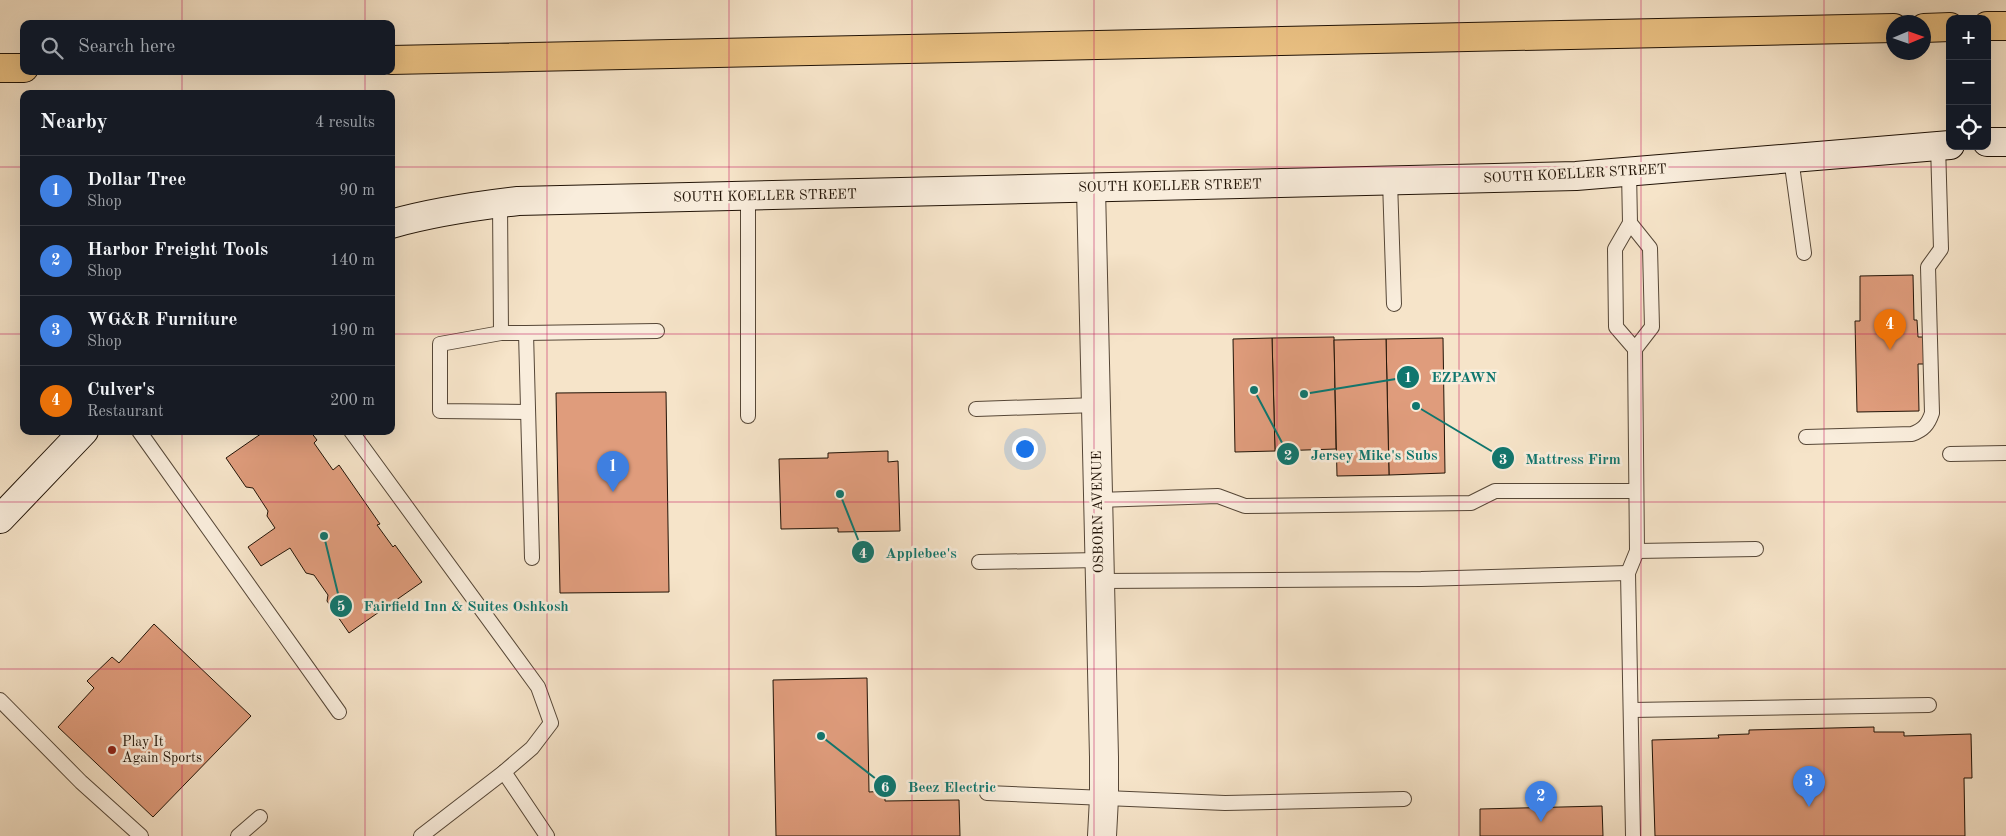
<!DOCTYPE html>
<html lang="en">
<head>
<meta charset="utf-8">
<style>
  :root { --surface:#171b24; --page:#242831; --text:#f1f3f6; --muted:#9ea1a6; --line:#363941; --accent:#c59692 }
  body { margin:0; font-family:"Old Standard TT",serif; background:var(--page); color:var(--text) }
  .controls { position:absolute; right:15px; top:15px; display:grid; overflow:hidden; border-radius:10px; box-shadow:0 5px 20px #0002 }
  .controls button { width:45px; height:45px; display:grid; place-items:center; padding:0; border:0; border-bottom:1px solid var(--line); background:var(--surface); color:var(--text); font:25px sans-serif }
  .compass { position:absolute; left:1886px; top:15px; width:45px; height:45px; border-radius:50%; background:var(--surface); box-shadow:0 5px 20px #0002; rotate:88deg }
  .you { position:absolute; left:1024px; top:448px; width:18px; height:18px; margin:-12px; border:4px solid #fff; border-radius:50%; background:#1a73e8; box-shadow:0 0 0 8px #1a73e833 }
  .badge { display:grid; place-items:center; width:32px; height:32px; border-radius:50%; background:var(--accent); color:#fff; font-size:16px; font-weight:700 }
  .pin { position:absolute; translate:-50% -41px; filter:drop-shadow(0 1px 2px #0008) }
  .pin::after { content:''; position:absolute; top:26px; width:18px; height:15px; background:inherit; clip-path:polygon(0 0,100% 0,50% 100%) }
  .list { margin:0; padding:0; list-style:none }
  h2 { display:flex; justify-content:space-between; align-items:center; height:65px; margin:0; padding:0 20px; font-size:21px }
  h2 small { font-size:16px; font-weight:400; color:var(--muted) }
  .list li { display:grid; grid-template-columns:32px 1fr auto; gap:15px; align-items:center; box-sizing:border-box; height:70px; padding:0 20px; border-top:1px solid var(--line) }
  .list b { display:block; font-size:19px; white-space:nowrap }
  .list p { margin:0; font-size:16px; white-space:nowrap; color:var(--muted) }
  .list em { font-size:16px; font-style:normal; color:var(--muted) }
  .icon { flex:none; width:28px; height:28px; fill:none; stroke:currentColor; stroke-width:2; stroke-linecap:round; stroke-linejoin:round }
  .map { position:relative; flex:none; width:2006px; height:836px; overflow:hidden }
  .search { position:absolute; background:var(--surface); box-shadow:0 5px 20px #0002; left:20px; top:20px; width:375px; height:55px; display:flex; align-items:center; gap:12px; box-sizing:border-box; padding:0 18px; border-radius:10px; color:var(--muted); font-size:19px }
  .panel { position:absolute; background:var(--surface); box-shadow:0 5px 20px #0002; left:20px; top:90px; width:375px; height:345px; border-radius:10px }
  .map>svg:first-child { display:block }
</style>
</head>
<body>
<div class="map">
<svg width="2006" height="836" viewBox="0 0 2006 836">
  <rect width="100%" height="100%" fill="#f6e4c9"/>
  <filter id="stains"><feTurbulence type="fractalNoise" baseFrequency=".004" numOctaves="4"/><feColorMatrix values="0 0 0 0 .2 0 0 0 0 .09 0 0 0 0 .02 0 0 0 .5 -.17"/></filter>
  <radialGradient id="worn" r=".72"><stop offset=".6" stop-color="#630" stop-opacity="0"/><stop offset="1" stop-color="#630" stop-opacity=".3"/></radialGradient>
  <!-- building -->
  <g fill="#df9c7c" stroke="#211306">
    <path d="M1913,275L1914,320H1917L1918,337H1924L1925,364H1918L1919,411L1857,412L1855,321H1860V276Z"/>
    <path d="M1334,337L1336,449L1275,451L1272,338Z"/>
    <path d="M1272,338L1275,451L1235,452L1233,339Z"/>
    <path d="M1443,338L1445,473L1389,475L1386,339Z"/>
    <path d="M1386,339L1389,475L1337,476L1334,340Z"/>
    <path d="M666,392L669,592L560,593L556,393Z"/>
    <path d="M265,431H310L317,440L314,443L333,470L339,465L380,524L377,525L393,547L395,545L422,582L349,633L327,601L328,595L314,575L306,573L290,548L261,566L248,547L275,528L267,516L268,511L253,488L246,487L226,458Z"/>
    <path d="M888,451V462L898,461L900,531L838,532V528L781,529L779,459L828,458V453Z"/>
    <path d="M154,624L251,716L153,817L58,727L94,688L87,681L112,657L119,663Z"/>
    <path d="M867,678L869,792L885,791V801L959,800L960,836H776L773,680Z"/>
    <path d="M1874,727V732H1904V736L1971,734L1972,778H1964L1965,836H1655L1652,740L1719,738L1718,735L1749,734V730Z"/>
    <path d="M1602,806L1603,836H1480V809Z"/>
  </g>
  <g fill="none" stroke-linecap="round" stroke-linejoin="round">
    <!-- lane casing -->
    <g stroke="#564737" stroke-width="16">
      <g id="lane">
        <path d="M1791,158L1804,253"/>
        <path d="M1629,172L1630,223L1615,249L1616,327L1635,349L1652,327L1650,248L1630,223"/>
        <path d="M1390,181L1394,304"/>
        <path d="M748,196V416"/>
        <path d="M500,203L501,333H526L532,558"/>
        <path d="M501,333L440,344V411L528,412"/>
        <path d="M526,333L657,331"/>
        <path d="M976,409L1096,405"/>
        <path d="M139,431L339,712"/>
        <path d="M351,431L538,687L551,723L532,748L504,772L421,836"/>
        <path d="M1806,437L1912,434C1923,430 1928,425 1932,413L1928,267L1941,249L1938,145"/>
        <path d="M1950,454L2006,453"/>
        <path d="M1098,500L1218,496L1245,506L1471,503L1495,491H1636"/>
        <path d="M1637,551L1756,549"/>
        <path d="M979,562L1100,560"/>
        <path d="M1100,581L1421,579L1628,573"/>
        <path d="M0,700L81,782L141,836"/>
        <path d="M1632,710L1929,705"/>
        <path d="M504,772L547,836"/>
        <path d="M987,793L1225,803L1404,799"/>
        <path d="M238,836L260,817"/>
        <path d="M1633,836L1628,573L1637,551L1635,349"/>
      </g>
    </g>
    <!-- street casing -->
    <g stroke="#564737" stroke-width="30">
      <path id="street" d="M1091,188L1104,757V798L1102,836"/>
    </g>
    <!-- secondary casing -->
    <g stroke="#211306" stroke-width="30">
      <g id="secondary">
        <path d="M1987,142H2006"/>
        <path d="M391,224C433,212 475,206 518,201L1576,176L1950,145"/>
        <path d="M0,519L84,431"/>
      </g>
    </g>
    <!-- highway casing -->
    <g stroke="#211306" stroke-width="30">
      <g id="highway">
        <path d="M1987,26H2006"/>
        <path d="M1924,28L1950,27"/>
        <path d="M391,60L1894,28"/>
        <path d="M0,68H24"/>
      </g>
    </g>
    <!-- lane -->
    <use href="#lane" stroke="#f9eddc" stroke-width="14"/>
    <!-- street -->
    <use href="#street" stroke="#f9eddc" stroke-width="28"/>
    <!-- secondary -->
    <use href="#secondary" stroke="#f9eddc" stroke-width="28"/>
    <!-- highway -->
    <use href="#highway" stroke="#ebc284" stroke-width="28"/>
  </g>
  <!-- grid -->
  <path fill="none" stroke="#c2185b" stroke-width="1" stroke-opacity="0.55" d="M182,0V24M365,0V24M547,0V836M729,0V836M912,0V836M1094,0V836M1277,0V836M1459,0V836M1641,0V836M1824,0V836M182,71V94M365,71V94M0,167H24M391,167H2006M0,334H24M391,334H2006M182,431V836M365,431V836M0,502H2006M0,669H2006"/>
  <!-- markers -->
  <circle fill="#8f2418" stroke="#f9eddc" stroke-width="2" cx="112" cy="750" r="5"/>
  <g text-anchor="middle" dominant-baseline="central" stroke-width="5" stroke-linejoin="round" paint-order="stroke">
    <!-- street labels -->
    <g font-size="14" fill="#211306" stroke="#f9eddc">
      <text transform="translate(1575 174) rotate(-3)">SOUTH KOELLER STREET</text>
      <text transform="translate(1170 186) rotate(-1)">SOUTH KOELLER STREET</text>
      <text transform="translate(765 196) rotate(-1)">SOUTH KOELLER STREET</text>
      <text transform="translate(1098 512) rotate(-91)">OSBORN AVENUE</text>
    </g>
    <!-- poi labels -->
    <g font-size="14" fill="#211306" stroke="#f9eddc" text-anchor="start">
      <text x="122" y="742">Play It<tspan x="122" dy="16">Again Sports</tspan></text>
    </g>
  </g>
  <!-- callouts -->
  <path fill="none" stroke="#0f766e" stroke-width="2" d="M1304 394L1408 377M1254 390L1288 454M1416 406L1503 458M840 494L863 552M324 536L341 606M821 736L885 786"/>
  <g fill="#0f766e" stroke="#f9eddc" stroke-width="2">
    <circle cx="1304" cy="394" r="5"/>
    <circle cx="1254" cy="390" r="5"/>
    <circle cx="1416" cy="406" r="5"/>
    <circle cx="840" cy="494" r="5"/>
    <circle cx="324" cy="536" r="5"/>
    <circle cx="821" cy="736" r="5"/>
    <circle cx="1408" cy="377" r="12"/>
    <circle cx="1288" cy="454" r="12"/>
    <circle cx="1503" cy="458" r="12"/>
    <circle cx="863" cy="552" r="12"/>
    <circle cx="341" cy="606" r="12"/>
    <circle cx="885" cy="786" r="12"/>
  </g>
  <g font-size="15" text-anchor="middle" font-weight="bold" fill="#fff">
    <text x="1408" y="382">1</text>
    <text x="1288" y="460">2</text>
    <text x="1503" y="464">3</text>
    <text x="863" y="558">4</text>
    <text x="341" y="611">5</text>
    <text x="885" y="792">6</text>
  </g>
  <g font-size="15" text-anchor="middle" font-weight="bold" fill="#0f766e" stroke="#f9eddc" stroke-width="5" stroke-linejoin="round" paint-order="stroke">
    <text x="1464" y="382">EZPAWN</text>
    <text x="1374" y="460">Jersey Mike's Subs</text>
    <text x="1573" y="464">Mattress Firm</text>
    <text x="921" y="558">Applebee's</text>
    <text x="466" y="611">Fairfield Inn &amp; Suites Oshkosh</text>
    <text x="952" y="792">Beez Electric</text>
  </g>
  <rect width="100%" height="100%" filter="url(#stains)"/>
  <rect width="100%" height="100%" fill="url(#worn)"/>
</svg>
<div class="controls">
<button>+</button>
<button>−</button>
<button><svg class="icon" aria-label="locate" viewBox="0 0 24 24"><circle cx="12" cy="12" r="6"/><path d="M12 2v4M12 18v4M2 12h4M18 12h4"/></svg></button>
</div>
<svg class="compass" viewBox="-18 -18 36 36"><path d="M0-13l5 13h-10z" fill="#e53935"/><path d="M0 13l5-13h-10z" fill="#9ea1a6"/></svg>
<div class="you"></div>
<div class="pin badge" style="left:613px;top:492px;background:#3f7fe0">1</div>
<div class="pin badge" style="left:1541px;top:822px;background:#3f7fe0">2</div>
<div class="pin badge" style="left:1809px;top:807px;background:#3f7fe0">3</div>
<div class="pin badge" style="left:1890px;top:350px;background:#e8710a">4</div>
<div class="search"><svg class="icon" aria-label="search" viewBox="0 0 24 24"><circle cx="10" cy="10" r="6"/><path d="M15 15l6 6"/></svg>Search here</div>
<section class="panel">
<h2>Nearby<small>4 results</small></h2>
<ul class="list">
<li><span class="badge" style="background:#3f7fe0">1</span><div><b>Dollar Tree</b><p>Shop</p></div><em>90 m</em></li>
<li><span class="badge" style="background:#3f7fe0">2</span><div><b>Harbor Freight Tools</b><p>Shop</p></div><em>140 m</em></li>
<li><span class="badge" style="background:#3f7fe0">3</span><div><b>WG&amp;R Furniture</b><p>Shop</p></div><em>190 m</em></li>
<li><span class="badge" style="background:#e8710a">4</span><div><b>Culver's</b><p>Restaurant</p></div><em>200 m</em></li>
</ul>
</section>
</div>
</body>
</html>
